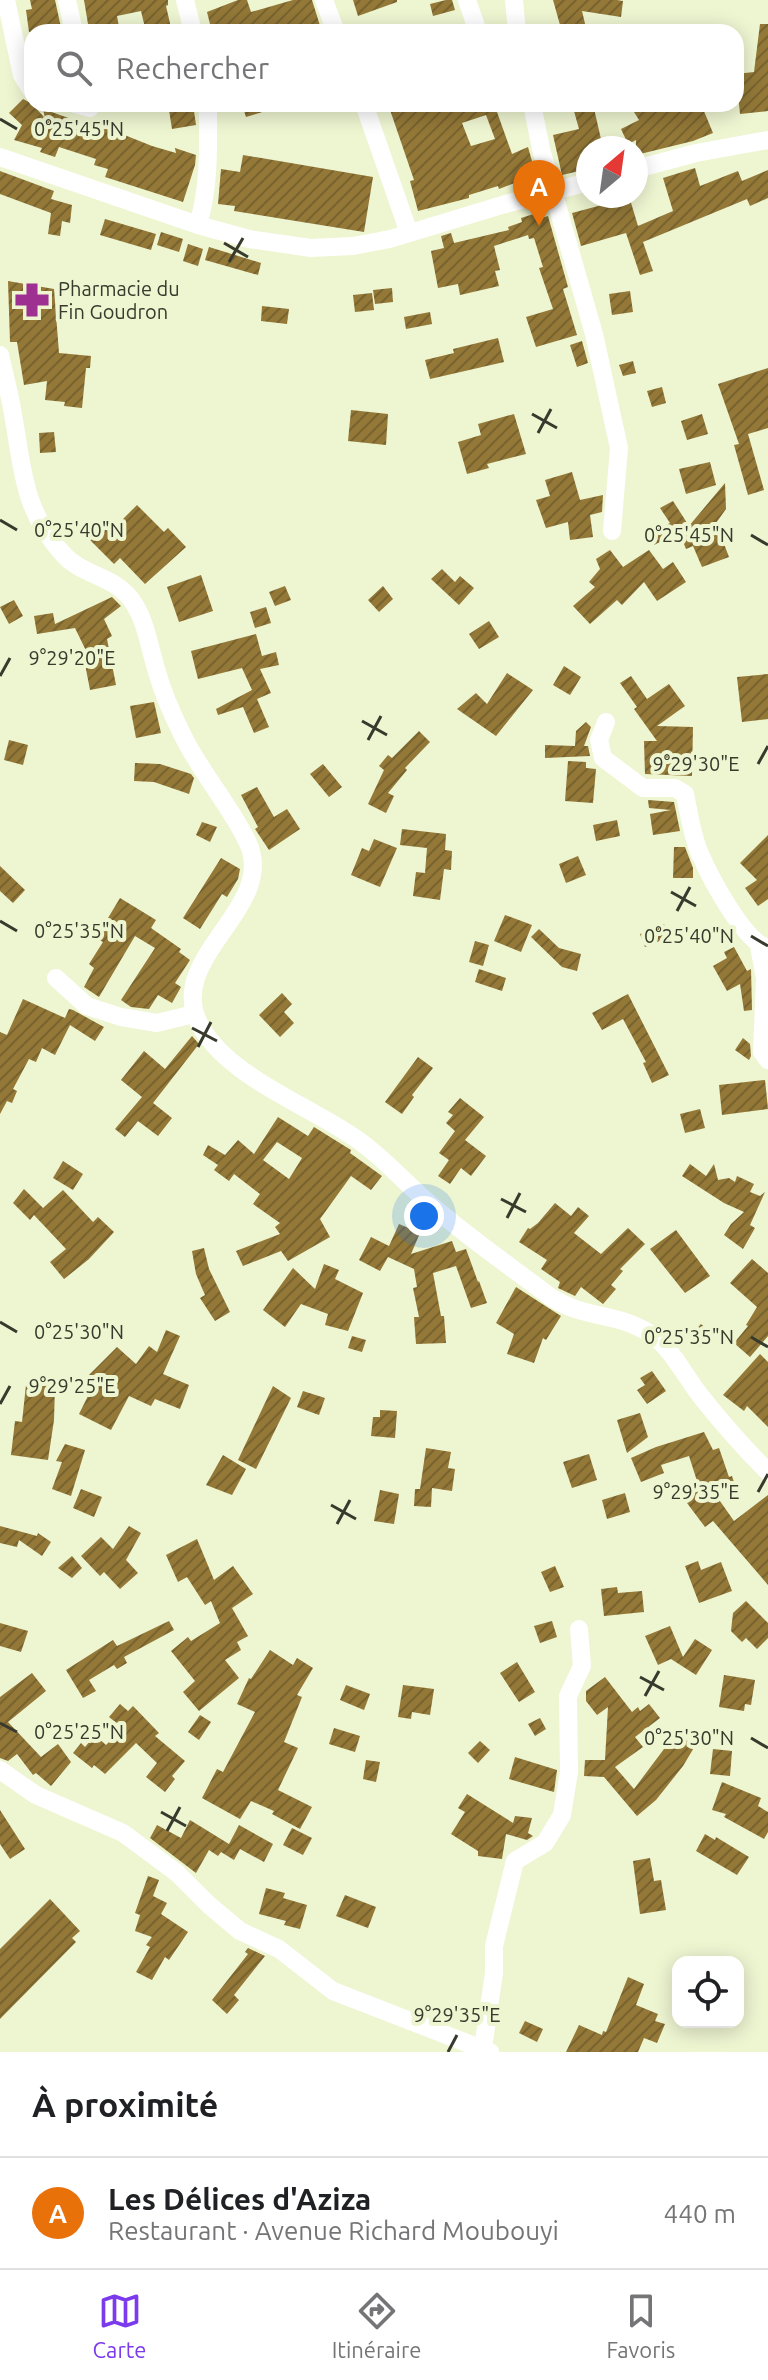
<!DOCTYPE html>
<html lang="fr">
<head>
<meta charset="utf-8">
<style>
  :root { --surface:#fff; --page:#f6f6f6; --text:#202124; --muted:#757577; --line:#e0e0e0; --accent:#7c3aed }
  body { margin:0; font-family:Ubuntu,sans-serif; background:var(--page); color:var(--text) }
  .controls { position:absolute; right:24px; bottom:24px; display:grid; overflow:hidden; border-radius:16px; box-shadow:0 4px 20px #0003 }
  .controls button { width:72px; height:72px; display:grid; place-items:center; padding:0; border:0; border-bottom:2px solid var(--line); background:var(--surface); color:var(--text); font:40px sans-serif }
  .compass { position:absolute; left:576px; top:136px; width:72px; height:72px; border-radius:50%; background:var(--surface); box-shadow:0 4px 20px #0003; rotate:29deg }
  .you { position:absolute; left:424px; top:1216px; width:28px; height:28px; margin:-20px; border:6px solid #fff; border-radius:50%; background:#1a73e8; box-shadow:0 0 0 12px #1a73e833 }
  .badge { display:grid; place-items:center; width:52px; height:52px; border-radius:50%; background:var(--accent); color:#fff; font-size:26px; font-weight:700 }
  .pin { position:absolute; translate:-50% -66px; filter:drop-shadow(0 2px 4px #0008) }
  .pin::after { content:''; position:absolute; top:42px; width:28px; height:24px; background:inherit; clip-path:polygon(0 0,100% 0,50% 100%) }
  .list { margin:0; padding:0; list-style:none }
  h2 { display:flex; justify-content:space-between; align-items:center; height:104px; margin:0; padding:0 32px; font-size:34px }
  h2 small { font-size:26px; font-weight:400; color:var(--muted) }
  .list li { display:grid; grid-template-columns:52px 1fr auto; gap:24px; align-items:center; box-sizing:border-box; height:112px; padding:0 32px; border-top:2px solid var(--line) }
  .list b { display:block; font-size:30px; white-space:nowrap }
  .list p { margin:0; font-size:26px; white-space:nowrap; color:var(--muted) }
  .list em { font-size:26px; font-style:normal; color:var(--muted) }
  .icon { flex:none; width:44px; height:44px; fill:none; stroke:currentColor; stroke-width:2; stroke-linecap:round; stroke-linejoin:round }
  .map { position:relative; flex:none; width:768px; height:2052px; overflow:hidden }
  .search { position:absolute; background:var(--surface); box-shadow:0 4px 20px #0003; left:24px; right:24px; top:24px; height:88px; display:flex; align-items:center; gap:20px; box-sizing:border-box; padding:0 28px; border-radius:24px; color:var(--muted); font-size:30px }
  .sheet { height:216px; background:var(--surface) }
  nav { display:flex; justify-content:space-around; align-items:center; box-sizing:border-box; height:112px; border-top:2px solid var(--line); background:var(--surface); font-size:22px; color:var(--muted) }
  nav a { display:grid; justify-items:center; gap:4px }
  nav .on { color:var(--accent) }
  .map>svg:first-child { display:block }
</style>
</head>
<body>
<div class="map">
<svg width="768" height="2052" viewBox="0 0 768 2052">
  <defs>
    <pattern id="building-hatch" width="6" height="6" patternUnits="userSpaceOnUse" patternTransform="scale(2)"><rect width="6" height="6" fill="#937837"/><path d="M-1 1l2-2M0 6l6-6M5 7l2-2" fill="none" stroke="#79632f"/></pattern>
  </defs>
  <rect width="100%" height="100%" fill="#eef5d1"/>
  <!-- building -->
  <g fill="url(#building-hatch)" fill-rule="evenodd">
    <path d="M30,0H55L62,32H29L26,10L32,9Z"/>
    <path d="M84,0H168V5L166,6L172,32H146L141,11L117,16L120,32L89,30Z"/>
    <path d="M238,0H247L251,12L293,0H312L322,32H212L207,12Z"/>
    <path d="M353,0H397V2L358,16Z"/>
    <path d="M446,0H452L455,10L433,16L430,4Z"/>
    <path d="M553,0H617L623,1L621,17L582,11L587,32H562Z"/>
    <path d="M760,24H768V111L740,114L736,74L754,72Z"/>
    <path d="M23,99L31,103L45,118L43,109L77,121L107,128L152,146L176,153L175,148L196,155L195,165L183,202L105,177L108,169L94,165L96,159L59,147L55,157L40,152L42,148L14,140L22,125L9,113Z"/>
    <path d="M168,104H193L196,125L172,129Z"/>
    <path d="M242,104H278L279,107L246,117Z"/>
    <path d="M388,104H512V106L497,112L512,154L528,147L536,175L499,189L498,186L469,195V198L418,211L410,181L414,180ZM486,115L495,139L471,146L462,123Z"/>
    <path d="M572,104H593L603,148H588V169L562,175L553,135L579,129Z"/>
    <path d="M629,104H701L713,133L693,141L636,155V140L628,144L621,129L639,120Z"/>
    <path d="M243,155L373,177L364,232L234,211L235,206L218,204L221,169L240,172Z"/>
    <path d="M695,168L700,186L738,171L742,181L768,170V198L750,206L747,199L643,242L653,271L640,275L626,233L581,246L572,213L617,201L615,196H629L638,226L673,211L663,178Z"/>
    <path d="M0,171L54,191L51,199L72,205L70,223L62,221L60,236L48,234L51,213L0,194Z"/>
    <path d="M537,213L539,219L548,216L568,287L563,289L577,335L536,347L526,317L553,309L539,268L543,267L534,238L529,239L528,235L494,246L500,270L495,271L499,286L460,295L458,284L438,288L431,251L444,248L441,236L451,233L454,243L509,230L508,227L522,222L521,218Z"/>
    <path d="M105,219L156,234L151,250L100,235Z"/>
    <path d="M161,232L183,239L179,252L157,245Z"/>
    <path d="M188,244L203,249L198,266L183,261Z"/>
    <path d="M209,247L261,263L258,275L205,260Z"/>
    <path d="M8,281L54,289L59,353L91,356L90,368H86L82,408L64,406L65,402L45,400L47,381L24,385L17,342H10Z"/>
    <path d="M392,288L393,302L375,304L373,290Z"/>
    <path d="M630,291L633,312L612,315L609,294Z"/>
    <path d="M372,293L374,310L355,312L353,295Z"/>
    <path d="M262,306L289,309L287,324L261,321Z"/>
    <path d="M430,312L432,324L406,329L404,317Z"/>
    <path d="M498,338L504,362L430,379L425,360L454,353L453,349Z"/>
    <path d="M582,341L588,363L577,367L570,345Z"/>
    <path d="M633,361L636,373L623,376L619,365Z"/>
    <path d="M768,368V428L748,434L764,490L748,495L734,445L739,444L718,384Z"/>
    <path d="M662,387L666,403L652,407L647,391Z"/>
    <path d="M351,410L388,414L386,445L348,441Z"/>
    <path d="M514,414L526,454L487,464L489,468L467,474L458,442L481,435L478,424Z"/>
    <path d="M702,414L708,434L687,440L681,421Z"/>
    <path d="M54,432L56,452L40,453L39,433Z"/>
    <path d="M710,462L716,485L686,494L679,469Z"/>
    <path d="M572,472L580,500L603,495L602,512L590,515L593,537L570,540L568,522L546,528L536,500L550,496L545,480Z"/>
    <path d="M725,483L726,509L716,523L729,557L702,567L693,546L686,549L679,532L654,545L648,534L670,523L660,508L673,501L689,526Z"/>
    <path d="M137,505L164,532L168,528L186,547L145,584L120,558L114,564L90,540L104,525L111,531Z"/>
    <path d="M610,550L623,567L649,550L663,569L673,562L686,582L657,601L644,582L622,605L617,600L590,624L573,606L595,587L589,582L600,569L596,559Z"/>
    <path d="M442,569L455,582L460,576L474,588L459,605L431,579Z"/>
    <path d="M201,575L213,611L179,622L167,587Z"/>
    <path d="M285,586L291,600L275,606L269,592Z"/>
    <path d="M383,586L393,599L379,612L368,600Z"/>
    <path d="M112,597L121,606L104,619L112,636L107,639L116,685L90,690L85,664L92,663L75,628L37,634L34,616L53,613L55,624Z"/>
    <path d="M14,600L23,616L9,624L0,607Z"/>
    <path d="M266,607L271,623L255,628L250,612Z"/>
    <path d="M489,621L499,637L479,649L469,634Z"/>
    <path d="M256,634L262,656L276,652L279,665L260,669L271,693L257,699L269,727L254,733L243,707L218,715L216,709L252,690L242,668L198,679L191,651Z"/>
    <path d="M564,666L581,677L570,695L553,685Z"/>
    <path d="M507,673L533,690L496,736L457,709L476,693L487,704Z"/>
    <path d="M768,674V719L742,722L737,677Z"/>
    <path d="M631,676L647,699L669,684L685,706L657,726L693,727L692,776L645,774L644,741H657L634,709L637,707L620,683Z"/>
    <path d="M154,702L161,733L136,738L130,706Z"/>
    <path d="M586,722L591,727L584,746H588L590,756L545,758V745L575,746L576,731Z"/>
    <path d="M419,731L430,742L405,768L407,770L388,793L394,796L386,813L368,804L384,770L379,766L388,755L392,758Z"/>
    <path d="M9,740L28,745L23,765L4,760Z"/>
    <path d="M568,761L586,762V768L596,769L593,803L565,801Z"/>
    <path d="M135,763L160,764L191,774L194,778L189,794L154,782L134,781Z"/>
    <path d="M323,764L342,787L329,797L310,774Z"/>
    <path d="M257,787L274,817L287,809L300,829L269,850L255,829L258,827L241,795Z"/>
    <path d="M648,800L674,802L680,831L653,835L650,814L671,810L649,808Z"/>
    <path d="M617,820L620,836L596,841L593,825Z"/>
    <path d="M202,822L217,827L210,842L196,835Z"/>
    <path d="M402,829L446,834L445,850L452,851L451,870L444,869L440,900L413,896L416,872L425,873L427,848L400,845Z"/>
    <path d="M768,835V899L758,906L745,888L757,880L740,863Z"/>
    <path d="M374,839L397,848L380,887L351,875L362,848L369,851Z"/>
    <path d="M674,847H685L693,868V878H673Z"/>
    <path d="M578,856L586,875L566,883L559,864Z"/>
    <path d="M221,858L240,869L238,879L227,897L222,894L200,929L183,918Z"/>
    <path d="M0,866L25,890L13,903L0,891Z"/>
    <path d="M120,898L156,920L151,928L181,949L179,952L190,960L175,983L181,987L172,1003L158,995L149,1009L131,1007L121,1000L155,948L135,936L99,997L84,987L94,968L89,964L103,942L96,938Z"/>
    <path d="M505,915L532,925L521,952L494,941Z"/>
    <path d="M664,924L669,937L645,947L640,934Z"/>
    <path d="M539,929L559,948L581,954L577,971L562,967L531,937Z"/>
    <path d="M475,941L489,945L483,966L469,962Z"/>
    <path d="M734,947L747,971L751,969L752,1010L744,1011L740,984L727,991L713,966L727,958L724,952Z"/>
    <path d="M479,969L506,978L502,991L475,982Z"/>
    <path d="M282,993L292,1004L284,1012L294,1023L280,1037L259,1015Z"/>
    <path d="M628,994L669,1075L652,1083L643,1063L646,1062L623,1019L602,1030L592,1013Z"/>
    <path d="M23,999L65,1018L69,1009L73,1010L104,1027L95,1041L70,1025L55,1055L42,1048L36,1062L29,1059L13,1089L17,1091L12,1103L7,1101L0,1114V1032L7,1035Z"/>
    <path d="M192,1036L199,1044L153,1103L172,1118L158,1136L138,1121L125,1137L115,1129L142,1097L121,1080L144,1051L165,1069Z"/>
    <path d="M743,1038L750,1044L751,1056L749,1060L735,1050Z"/>
    <path d="M418,1057L433,1068L412,1095L414,1097L402,1114L385,1102Z"/>
    <path d="M765,1080L768,1109L722,1115L719,1085Z"/>
    <path d="M460,1098L484,1117L465,1140L486,1156L471,1176L461,1168L450,1184L438,1176L449,1160L439,1153L455,1131L446,1123L453,1115L448,1112Z"/>
    <path d="M700,1109L705,1128L685,1133L680,1114Z"/>
    <path d="M278,1117L308,1136L314,1127L351,1150L350,1153L382,1176L371,1190L351,1176L320,1219L330,1237L288,1261L281,1251L243,1266L236,1251L280,1234L275,1227L280,1223L253,1204L260,1194L234,1174L229,1181L214,1170L218,1165L203,1155L208,1145L225,1155L238,1140L254,1154ZM277,1142L302,1158L289,1179L263,1160Z"/>
    <path d="M63,1161L83,1174L73,1190L53,1178Z"/>
    <path d="M690,1164L706,1176L714,1164L718,1180L729,1178L735,1182L737,1176L754,1184L750,1192L760,1196L765,1192L750,1225L755,1228L743,1249L724,1235L731,1224L744,1212L724,1203L682,1176Z"/>
    <path d="M24,1189L43,1208L63,1190L93,1222L98,1217L114,1232L89,1259L64,1279L50,1262L66,1249L34,1215L30,1220L13,1203Z"/>
    <path d="M555,1203L571,1216L578,1207L589,1216L574,1233L601,1254L628,1228L645,1244L620,1269L623,1271L611,1285L616,1289L603,1304L581,1287L575,1296L558,1288L560,1282L541,1269L547,1260L519,1242L528,1228L530,1229L538,1223Z"/>
    <path d="M399,1224L420,1233L411,1254L452,1241L456,1252L466,1249L478,1282L479,1281L487,1303L471,1308L456,1266L433,1273L441,1316H444L446,1343L416,1344L414,1317H419L413,1288L417,1287L414,1269L388,1257L380,1271L359,1260L371,1237L389,1246Z"/>
    <path d="M676,1230L710,1276L685,1293L650,1249Z"/>
    <path d="M204,1248L209,1269L230,1312L215,1321L200,1298L205,1295L196,1274L192,1251Z"/>
    <path d="M752,1259L768,1273V1336L750,1357L734,1343L748,1326L746,1325L757,1307L730,1283Z"/>
    <path d="M324,1264L339,1270L335,1279L363,1293L348,1331L325,1325L328,1314L301,1304L285,1327L263,1310L293,1268L315,1289Z"/>
    <path d="M516,1287L561,1316L546,1340L543,1338L534,1363L507,1354L514,1334L496,1323Z"/>
    <path d="M701,1324L712,1334L700,1347L690,1336Z"/>
    <path d="M166,1330L180,1336L163,1374L189,1385L180,1409L155,1399L151,1406L129,1396L111,1430L79,1414L94,1384L87,1377L117,1347L136,1364L149,1346L157,1352Z"/>
    <path d="M352,1336L366,1340L362,1352L348,1348Z"/>
    <path d="M760,1354L768,1362V1427L747,1406L744,1411L723,1395Z"/>
    <path d="M652,1371L666,1391L647,1404L637,1390L645,1385L640,1378Z"/>
    <path d="M26,1385L55,1386L54,1420L48,1460L11,1455L15,1421L22,1422Z"/>
    <path d="M273,1386L291,1398L256,1469L238,1460Z"/>
    <path d="M303,1391L325,1398L319,1415L297,1407Z"/>
    <path d="M380,1410L397,1411L395,1438L371,1436L373,1417H380Z"/>
    <path d="M640,1413L648,1437L627,1453L617,1420Z"/>
    <path d="M704,1432L713,1450L719,1448L729,1477L732,1476L736,1488L715,1494L734,1521L768,1495V1585L713,1521L705,1527L687,1503L689,1502L682,1492L697,1481L689,1456L661,1465L664,1473L641,1482L631,1458L656,1447Z"/>
    <path d="M65,1444L85,1450L71,1496L52,1489L62,1462L56,1461Z"/>
    <path d="M426,1448L451,1452L448,1468L455,1469L452,1491L432,1488L431,1507L414,1506L415,1489H420Z"/>
    <path d="M589,1454L597,1480L572,1488L563,1462Z"/>
    <path d="M223,1455L246,1469L232,1495L206,1485Z"/>
    <path d="M81,1489L102,1497L94,1517L73,1508Z"/>
    <path d="M380,1490L399,1494L394,1524L374,1521Z"/>
    <path d="M625,1493L630,1512L607,1519L602,1500Z"/>
    <path d="M0,1526L37,1536L38,1533L51,1542L42,1556L19,1540L17,1547L0,1543Z"/>
    <path d="M129,1526L141,1533L126,1560L138,1573L120,1589L104,1572L100,1576L81,1556L101,1537L113,1549Z"/>
    <path d="M197,1539L214,1580L233,1566L253,1594L232,1608L248,1636L237,1642L241,1650L225,1660L239,1678L199,1711L183,1692L195,1681L171,1651L188,1637L191,1641L220,1623L211,1601L205,1605L187,1577L178,1582L166,1555Z"/>
    <path d="M72,1556L82,1568L72,1578L58,1568Z"/>
    <path d="M698,1561L701,1570L721,1562L732,1591L699,1603L685,1566Z"/>
    <path d="M555,1566L564,1587L550,1592L541,1572Z"/>
    <path d="M617,1587L618,1593L642,1591L644,1612L604,1616L601,1589Z"/>
    <path d="M746,1601L768,1623V1638L757,1649L746,1638L742,1642L731,1631L733,1613Z"/>
    <path d="M169,1621L174,1630L124,1657L127,1663L117,1669L114,1665L89,1680L96,1691L83,1698L66,1670L113,1640L117,1646Z"/>
    <path d="M552,1621L557,1637L540,1643L534,1626Z"/>
    <path d="M0,1623L28,1631L21,1652L0,1646Z"/>
    <path d="M670,1626L683,1657L695,1639L712,1650L696,1675L671,1659L658,1665L645,1636Z"/>
    <path d="M270,1650L293,1665L297,1658L313,1668L297,1695L302,1697L284,1742L298,1748L278,1790L312,1807L300,1829L272,1814L274,1811L251,1801L240,1819L202,1798L217,1769L223,1772L255,1712L237,1704L249,1678L251,1679Z"/>
    <path d="M517,1662L535,1692L519,1702L500,1673Z"/>
    <path d="M32,1673L46,1691L8,1722L41,1757L58,1744L71,1762L51,1786L36,1773L33,1775L17,1754L8,1761L0,1758V1697Z"/>
    <path d="M724,1675L755,1680L751,1705L745,1704L744,1711L719,1707Z"/>
    <path d="M605,1677L632,1712L638,1707L640,1711L649,1704L660,1718L635,1737L643,1747L615,1767L634,1789L676,1733L695,1746L683,1766L656,1800L637,1816L604,1777L584,1776L585,1760H605L608,1707L597,1715L586,1701V1691Z"/>
    <path d="M346,1685L370,1694L364,1710L340,1700Z"/>
    <path d="M403,1685L434,1689L430,1715L412,1712L411,1719L398,1717Z"/>
    <path d="M120,1704L128,1711L133,1706L159,1733L155,1736L185,1761L172,1776L175,1779L165,1792L146,1777L157,1763L136,1743L105,1774L94,1765L92,1768L73,1753L81,1743L85,1747L95,1735L106,1745L123,1728L109,1717Z"/>
    <path d="M200,1715L211,1722L199,1740L188,1732Z"/>
    <path d="M540,1718L546,1729L535,1736L528,1724Z"/>
    <path d="M334,1728L360,1736L355,1752L329,1744Z"/>
    <path d="M480,1741L490,1750L478,1763L468,1753Z"/>
    <path d="M713,1749L732,1751L730,1776L710,1774Z"/>
    <path d="M515,1757L557,1770L554,1792L509,1779Z"/>
    <path d="M366,1760L380,1762L376,1782L363,1779Z"/>
    <path d="M722,1782L761,1798L758,1806L768,1812V1832L764,1839L724,1817L726,1814L712,1810Z"/>
    <path d="M467,1794L513,1823L515,1816L532,1818L528,1833L533,1836L527,1840L506,1834L502,1859L478,1856V1851L451,1834L465,1812L458,1808Z"/>
    <path d="M0,1810L25,1849L10,1859L0,1844Z"/>
    <path d="M190,1820L229,1844L239,1825L273,1844L264,1862L240,1849L234,1860L221,1852L218,1856L209,1850L196,1873L150,1838L157,1825L181,1838Z"/>
    <path d="M292,1828L312,1838L303,1855L283,1845Z"/>
    <path d="M705,1834L715,1840L716,1837L749,1857L737,1875L696,1851Z"/>
    <path d="M650,1858L654,1881L661,1880L666,1910L640,1914L633,1861Z"/>
    <path d="M148,1876L159,1880L153,1896L167,1903L161,1914L188,1932L169,1960L165,1957L152,1980L136,1972L150,1947L146,1945L152,1937L135,1931L140,1915L135,1913Z"/>
    <path d="M266,1888L285,1893L283,1898L307,1905L300,1929L284,1925L286,1921L259,1914Z"/>
    <path d="M345,1895L376,1907L368,1928L336,1916Z"/>
    <path d="M50,1899L80,1931L72,1938L76,1942L0,2019V1949Z"/>
    <path d="M248,1948L265,1956L234,1995L239,2000L227,2014L212,2000L248,1954L245,1952Z"/>
    <path d="M628,1977L644,1984L636,2005L658,2014L655,2021L665,2024L657,2043L644,2038L638,2052H566L579,2025L602,2035L603,2031L606,2032Z"/>
    <path d="M525,2021L543,2029L537,2042L519,2033Z"/>
  </g>
  <g fill="none" stroke-linecap="round" stroke-linejoin="round">
    <!-- minor -->
    <g stroke="#fff" stroke-width="18">
      <path d="M6,0L22,75L32,91"/>
      <path d="M67,0L74,32"/>
      <path d="M185,0L193,32"/>
      <path d="M324,0L336,32"/>
      <path d="M467,0L478,32"/>
      <path d="M514,0L517,32"/>
      <path d="M75,104L90,108L89,104"/>
      <path d="M364,104L409,233"/>
      <path d="M532,104L541,149L594,334L619,448L612,531"/>
      <path d="M0,157L198,225L249,239L311,248L353,246L390,239L502,205L588,182"/>
      <path d="M636,169L696,153L768,140"/>
      <path d="M198,225C210,185 208,145 208,104"/>
      <path d="M0,355C4,373 9,391 12,409C23,466 21,509 64,555C82,575 113,576 130,598C146,618 149,647 157,672C163,693 172,714 182,734C200,772 231,806 248,843C278,909 161,959 201,1027C231,1079 311,1106 358,1140C384,1158 406,1184 431,1205C469,1238 511,1267 552,1298C584,1318 614,1313 644,1330C671,1344 684,1376 703,1399C723,1424 745,1449 768,1472"/>
      <path d="M606,722L599,740L603,758L643,788H675L685,794C689,813 692,836 700,854C710,877 744,942 768,948"/>
      <path d="M759,946L765,978L762,1052L768,1060"/>
      <path d="M56,978L87,1006L121,1017L157,1023L194,1014"/>
      <path d="M0,1770L36,1795L123,1833L177,1873L209,1905L240,1931L279,1949L333,1991L490,2052"/>
      <path d="M483,2048L494,1973V1946L515,1861L545,1843L562,1815L569,1772L568,1696L582,1666L579,1629"/>
    </g>
  </g>
  <!-- ticks -->
  <path fill="none" stroke="#373a2c" stroke-width="3" d="M0,119L17,129M224,243L248,257M229,262L243,238M532,414L557,428M538,433L551,409M0,520L17,530M751,535L768,545M0,676L10,658M362,721L387,735M368,740L381,716M758,764L768,746M671,892L696,906M677,911L690,887M0,921L17,931M751,936L768,946M192,1028L217,1041M198,1047L211,1022M501,1199L526,1212M507,1218L520,1193M0,1322L17,1332M751,1337L768,1347M0,1404L10,1386M758,1492L768,1474M331,1505L356,1519M337,1524L350,1500M640,1677L664,1690M645,1696L659,1671M0,1723L17,1732M751,1738L768,1748M161,1812L186,1826M167,1831L180,1807M448,2052L457,2035"/>
  <!-- icons -->
  <defs>
    <g id="pharmacy-bare" transform="scale(2.76)"><path d="M-2-6h4v4h4v4h-4v4h-4v-4h-4v-4h4Z" fill="#9d3090" stroke="#eef5d1" stroke-width="2.5" paint-order="stroke"/></g>
  </defs>
  <g fill-rule="evenodd">
    <use href="#pharmacy-bare" x="32" y="300"/>
  </g>
  <g text-anchor="middle" dominant-baseline="central" stroke-width="8" stroke-linejoin="round" paint-order="stroke">
    <!-- poi labels -->
    <g font-size="20" fill="#373a2c" stroke="#eef5d1" text-anchor="start">
      <text x="58" y="288">Pharmacie du<tspan x="58" dy="23">Fin Goudron</tspan></text>
    </g>
  </g>
  <g font-size="20" text-anchor="middle" fill="#373a2c" stroke="#eef5d1" stroke-width="8" stroke-linejoin="round" paint-order="stroke">
    <text x="79" y="136">0°25'45"N</text>
    <text x="79" y="537">0°25'40"N</text>
    <text x="689" y="542">0°25'45"N</text>
    <text x="72" y="665">9°29'20"E</text>
    <text x="696" y="771">9°29'30"E</text>
    <text x="79" y="938">0°25'35"N</text>
    <text x="689" y="943">0°25'40"N</text>
    <text x="79" y="1339">0°25'30"N</text>
    <text x="689" y="1344">0°25'35"N</text>
    <text x="72" y="1393">9°29'25"E</text>
    <text x="696" y="1499">9°29'35"E</text>
    <text x="79" y="1739">0°25'25"N</text>
    <text x="689" y="1745">0°25'30"N</text>
    <text x="457" y="2022">9°29'35"E</text>
  </g>
</svg>
<div class="controls">
<button><svg class="icon" aria-label="locate" viewBox="0 0 24 24"><circle cx="12" cy="12" r="6"/><path d="M12 2v4M12 18v4M2 12h4M18 12h4"/></svg></button>
</div>
<svg class="compass" viewBox="-18 -18 36 36"><path d="M0-13l5 13h-10z" fill="#e53935"/><path d="M0 13l5-13h-10z" fill="#757577"/></svg>
<div class="you"></div>
<div class="pin badge" style="left:539px;top:226px;background:#e8710a">A</div>
<div class="search"><svg class="icon" aria-label="search" viewBox="0 0 24 24"><circle cx="10" cy="10" r="6"/><path d="M15 15l6 6"/></svg>Rechercher</div>
</div>
<section class="sheet">
<h2>À proximité<small></small></h2>
<ul class="list">
<li><span class="badge" style="background:#e8710a">A</span><div><b>Les Délices d'Aziza</b><p>Restaurant · Avenue Richard Moubouyi</p></div><em>440 m</em></li>
</ul>
</section>
<nav>
<a class="on"><svg class="icon" aria-label="map" viewBox="0 0 24 24"><path d="M3 6l6-2 6 2 6-2v14l-6 2-6-2-6 2zM9 4v14M15 6v14"/></svg>Carte</a>
<a><svg class="icon" aria-label="directions" viewBox="0 0 24 24"><path d="M12 3l9 9-9 9-9-9zM9 14v-3h6M13 9l2 2-2 2"/></svg>Itinéraire</a>
<a><svg class="icon" aria-label="saved" viewBox="0 0 24 24"><path d="M7 4h10v16l-5-4-5 4z"/></svg>Favoris</a>
</nav>
</body>
</html>
